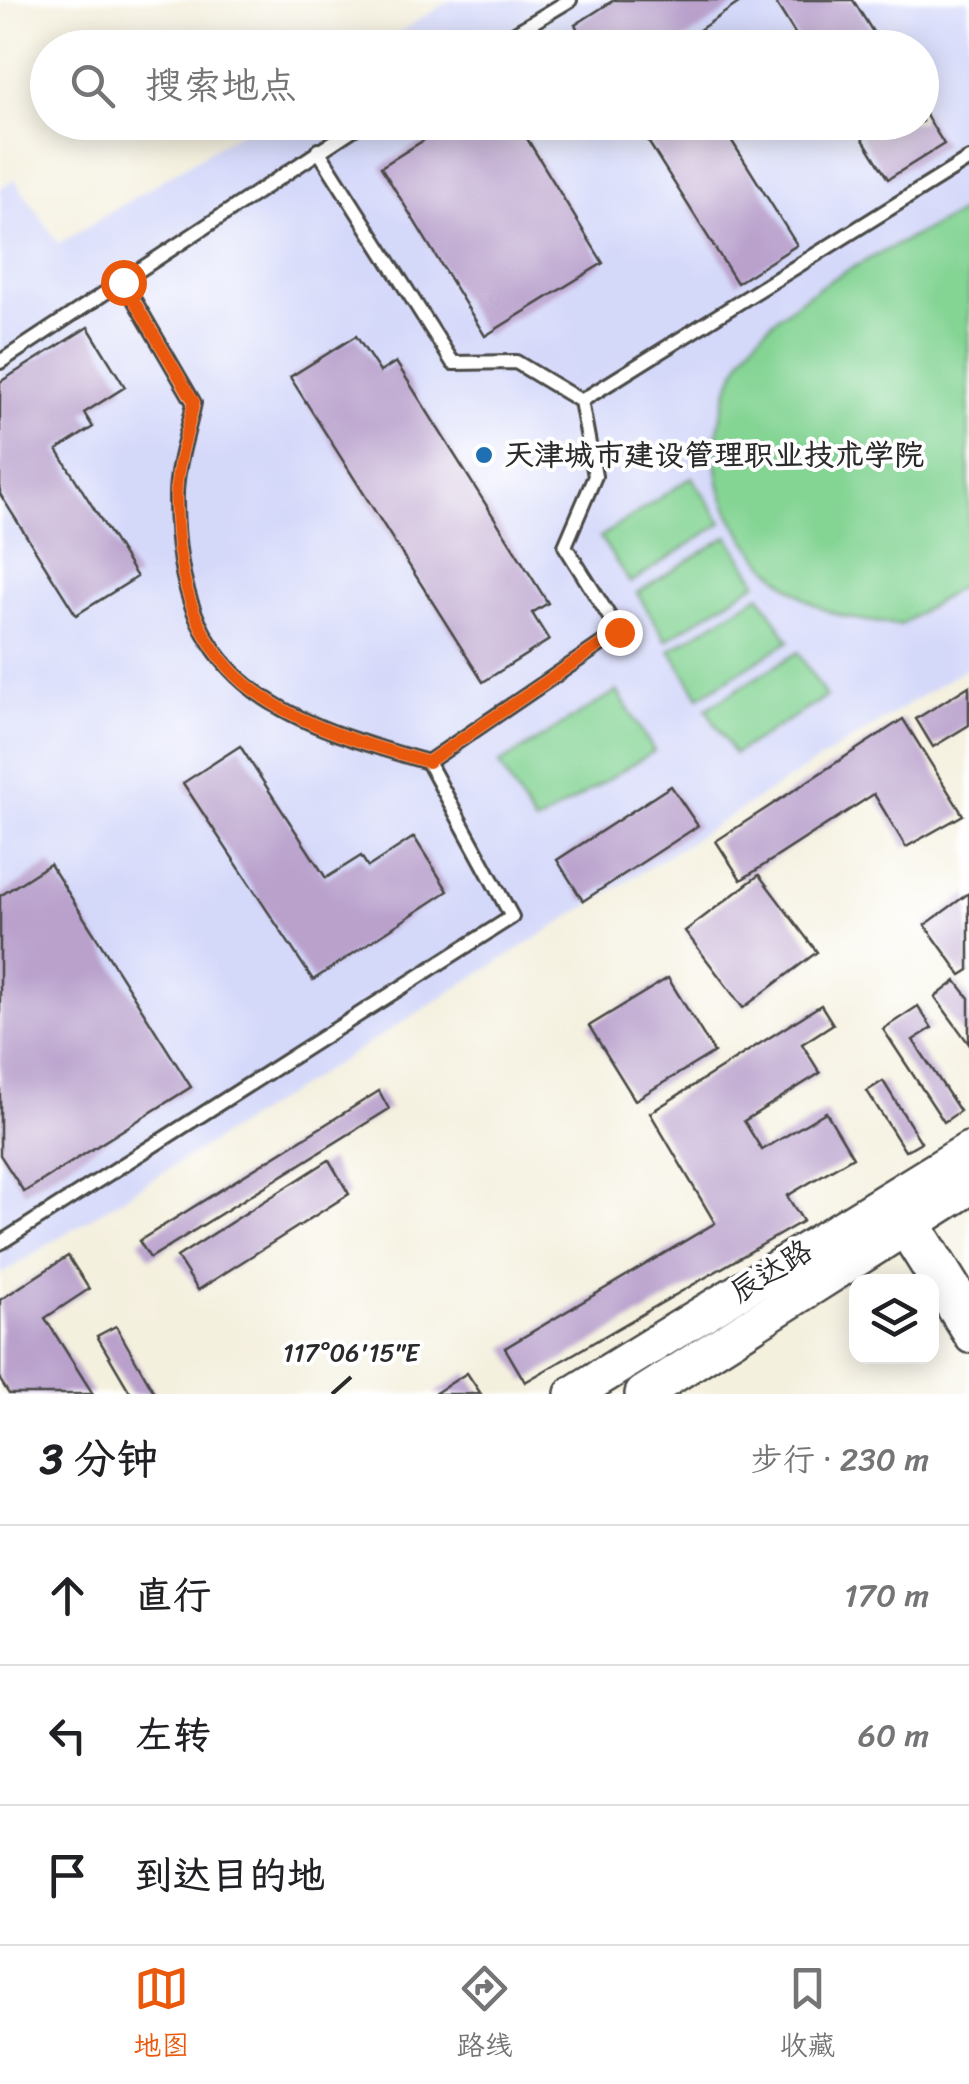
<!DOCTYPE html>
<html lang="zh">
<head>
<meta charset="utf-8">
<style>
  :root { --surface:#fff; --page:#f6f6f6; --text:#202124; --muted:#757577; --line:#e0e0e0; --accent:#ea580c }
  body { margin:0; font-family:Sriracha,"LXGW WenKai TC",sans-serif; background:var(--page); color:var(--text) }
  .controls { position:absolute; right:30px; bottom:30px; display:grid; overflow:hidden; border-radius:20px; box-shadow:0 5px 25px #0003 }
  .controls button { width:90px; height:90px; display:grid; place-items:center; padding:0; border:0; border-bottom:2px solid var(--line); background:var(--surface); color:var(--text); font:50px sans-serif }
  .stop { position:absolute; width:30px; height:30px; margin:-22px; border:8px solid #ea580c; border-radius:50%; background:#fff }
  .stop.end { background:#ea580c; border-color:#fff; box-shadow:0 2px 10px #0008 }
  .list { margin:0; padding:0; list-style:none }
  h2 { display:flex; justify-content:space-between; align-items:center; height:130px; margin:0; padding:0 40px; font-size:42px }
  h2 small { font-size:32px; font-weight:400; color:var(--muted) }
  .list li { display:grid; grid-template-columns:65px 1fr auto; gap:30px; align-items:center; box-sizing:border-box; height:140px; padding:0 40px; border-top:2px solid var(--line) }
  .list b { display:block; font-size:38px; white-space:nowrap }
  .list em { font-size:32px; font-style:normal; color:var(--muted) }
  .icon { flex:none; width:55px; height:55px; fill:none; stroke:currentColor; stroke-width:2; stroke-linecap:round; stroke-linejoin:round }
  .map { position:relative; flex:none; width:969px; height:1394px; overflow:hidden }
  .search { position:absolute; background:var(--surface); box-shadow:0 5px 25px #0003; left:30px; right:30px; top:30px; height:110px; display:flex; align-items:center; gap:25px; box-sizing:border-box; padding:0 35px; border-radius:55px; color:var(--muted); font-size:38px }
  .sheet { height:550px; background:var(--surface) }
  nav { display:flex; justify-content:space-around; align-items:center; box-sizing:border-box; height:140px; border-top:2px solid var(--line); background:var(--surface); font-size:28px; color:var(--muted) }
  nav a { display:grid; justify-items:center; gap:5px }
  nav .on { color:var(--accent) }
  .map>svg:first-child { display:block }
</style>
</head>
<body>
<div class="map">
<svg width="969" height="1394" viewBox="0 0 969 1394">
  <rect width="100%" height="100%" fill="#fff"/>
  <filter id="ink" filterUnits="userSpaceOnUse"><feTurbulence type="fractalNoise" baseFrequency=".01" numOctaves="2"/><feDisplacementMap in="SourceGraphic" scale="20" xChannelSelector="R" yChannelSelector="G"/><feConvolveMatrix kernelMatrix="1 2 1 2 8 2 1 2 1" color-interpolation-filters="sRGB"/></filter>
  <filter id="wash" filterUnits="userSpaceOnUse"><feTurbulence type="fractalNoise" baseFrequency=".0048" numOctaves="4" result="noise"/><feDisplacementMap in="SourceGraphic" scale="40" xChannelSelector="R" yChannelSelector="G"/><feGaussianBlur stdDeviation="2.25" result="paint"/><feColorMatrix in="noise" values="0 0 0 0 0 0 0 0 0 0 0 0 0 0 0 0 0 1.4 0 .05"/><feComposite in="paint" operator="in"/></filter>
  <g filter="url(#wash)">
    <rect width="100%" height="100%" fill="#f4f0de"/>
    <!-- built -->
    <path fill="#d4d8f9" d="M451,0H969V666L0,1275V188L15,179L59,244L255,123L922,122V48L375,47Z"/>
    <!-- green -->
    <g fill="#84d494" stroke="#588060" stroke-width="2.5">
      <path d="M969,208V581L900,625C867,621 834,619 805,599C768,573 725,524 718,477C711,432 728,368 760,334C815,278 901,245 969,208Z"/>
      <path d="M692,477L722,523L630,583L600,537Z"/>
      <path d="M728,536L757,582L666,640L637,593Z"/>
      <path d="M760,595L789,641L699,697L670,650Z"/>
      <path d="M798,652L826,697L734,754L706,709Z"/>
      <path d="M617,691L654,751L535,824L499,764Z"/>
    </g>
    <g id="blocks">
      <!-- building -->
      <g fill="#b9a1cc">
        <path d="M614,0H743L673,48H589L575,25Z"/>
        <path d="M774,0H853L883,48H804Z"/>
        <path d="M922,109L944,144L888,179L852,122H922Z"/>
        <path d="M453,122H517L603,263L485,336L381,167Z"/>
        <path d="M636,122H720L797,245L737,283Z"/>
        <path d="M88,327L125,387L84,413L93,427L57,450L137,577L76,615L0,494V382Z"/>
        <path d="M356,336L380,372L396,362L548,603L532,613L549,640L483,682L290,377Z"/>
        <path d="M969,686V725L933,747L916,719Z"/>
        <path d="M903,719L963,815L906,847L874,794L741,880L716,841Z"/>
        <path d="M240,746L326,878L361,856L368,867L414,837L448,891L313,980L183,783Z"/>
        <path d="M671,786L698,826L583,901L557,860Z"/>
        <path d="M50,864L191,1087L24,1192L0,1155V896Z"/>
        <path d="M759,875L817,952L743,1008L685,931Z"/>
        <path d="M969,893V970L961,975L925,925Z"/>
        <path d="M668,978L714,1052L635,1100L589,1026Z"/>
        <path d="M956,981L969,998V1044L935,997Z"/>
        <path d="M821,1005L833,1024L802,1044L820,1073L744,1121L762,1150L826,1112L853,1157L787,1196L803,1221L525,1382L505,1348L715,1223L650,1113Z"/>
        <path d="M918,1006L932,1028L913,1040L960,1111L944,1122L883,1029Z"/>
        <path d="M883,1081L921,1142L905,1151L867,1091Z"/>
        <path d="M379,1091L389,1109L150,1258L139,1241Z"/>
        <path d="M329,1160L349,1194L198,1290L177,1257Z"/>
        <path d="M68,1256L89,1289L45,1318L93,1394H9L0,1380V1300Z"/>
        <path d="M116,1326L155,1394H131L97,1336Z"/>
        <path d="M467,1373L481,1394H434Z"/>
      </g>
    </g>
  </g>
  <g filter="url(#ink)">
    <use href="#blocks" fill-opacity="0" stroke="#494946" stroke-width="2.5"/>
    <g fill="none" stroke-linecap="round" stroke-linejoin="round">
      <!-- lane casing -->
      <g stroke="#494946" stroke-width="18">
        <g id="lane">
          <path d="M490,48L570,0"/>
          <path d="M123,281L194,403C188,433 175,469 176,500C177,682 274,719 428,762L619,632L565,546L595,476L581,401L516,362L453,363L318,150"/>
          <path d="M0,362L364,122"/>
          <path d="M581,401L969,159"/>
          <path d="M0,1243L512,917L428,762"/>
        </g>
      </g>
      <!-- street casing -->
      <g stroke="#494946" stroke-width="30">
        <g id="street">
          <path d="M908,1207L969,1305"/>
          <path d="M893,1218L969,1340"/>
        </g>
      </g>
      <!-- secondary casing -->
      <g stroke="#494946" stroke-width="40">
        <g id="secondary">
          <path d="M573,1394L969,1150"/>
          <path d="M643,1394L969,1187"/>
        </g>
      </g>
      <!-- lane -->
      <use href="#lane" stroke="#fff" stroke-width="12"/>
      <!-- street -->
      <use href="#street" stroke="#fff" stroke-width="25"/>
      <!-- secondary -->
      <use href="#secondary" stroke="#fff" stroke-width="35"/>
    </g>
  </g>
  <g fill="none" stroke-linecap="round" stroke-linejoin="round" filter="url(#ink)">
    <!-- route -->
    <path stroke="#ea580c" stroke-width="12" d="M123,282L194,402C188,433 175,469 176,500C177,682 274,719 428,762L619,632"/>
  </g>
  <!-- ticks -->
  <path fill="none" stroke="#2b2b2b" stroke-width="4" d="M332,1394L351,1377"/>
  <!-- markers -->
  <circle fill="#1f6fb2" stroke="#fff" stroke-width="4" cx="484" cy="455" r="10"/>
  <g text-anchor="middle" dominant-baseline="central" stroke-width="8" stroke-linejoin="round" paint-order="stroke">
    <!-- poi labels -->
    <g font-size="30" font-weight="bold" fill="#2b2b2b" stroke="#fff" text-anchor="start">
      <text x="504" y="455">天津城市建设管理职业技术学院</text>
    </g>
    <!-- street labels -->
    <g font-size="30" fill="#2b2b2b" stroke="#fff">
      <text transform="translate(771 1271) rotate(-32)">辰达路</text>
    </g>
  </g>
  <g font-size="25" text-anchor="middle" fill="#2b2b2b" stroke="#fff" stroke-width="8" stroke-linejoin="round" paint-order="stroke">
    <text x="351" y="1361">117°06'15"E</text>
  </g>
</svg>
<div class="controls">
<button><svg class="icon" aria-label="layers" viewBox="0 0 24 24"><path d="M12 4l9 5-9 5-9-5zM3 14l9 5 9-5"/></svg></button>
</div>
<div class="stop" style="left:123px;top:282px"></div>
<div class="stop end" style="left:619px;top:632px"></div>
<div class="search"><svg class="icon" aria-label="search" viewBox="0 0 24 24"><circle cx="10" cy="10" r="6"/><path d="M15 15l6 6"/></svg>搜索地点</div>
</div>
<section class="sheet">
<h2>3 分钟<small>步行 · 230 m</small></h2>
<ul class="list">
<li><svg class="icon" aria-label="ahead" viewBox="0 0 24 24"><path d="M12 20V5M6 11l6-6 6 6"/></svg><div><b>直行</b></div><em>170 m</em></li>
<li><svg class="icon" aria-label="left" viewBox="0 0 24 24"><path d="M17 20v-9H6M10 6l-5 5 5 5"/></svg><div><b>左转</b></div><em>60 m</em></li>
<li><svg class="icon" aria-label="arrive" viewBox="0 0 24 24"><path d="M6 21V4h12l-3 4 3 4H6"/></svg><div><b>到达目的地</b></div></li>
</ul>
</section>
<nav>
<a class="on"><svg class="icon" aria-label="map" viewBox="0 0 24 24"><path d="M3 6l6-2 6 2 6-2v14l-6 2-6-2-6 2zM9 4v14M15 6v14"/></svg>地图</a>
<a><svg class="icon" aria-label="directions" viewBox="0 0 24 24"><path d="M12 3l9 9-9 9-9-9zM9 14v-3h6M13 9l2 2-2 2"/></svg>路线</a>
<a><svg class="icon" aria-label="saved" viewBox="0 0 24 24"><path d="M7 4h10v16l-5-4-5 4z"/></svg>收藏</a>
</nav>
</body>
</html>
